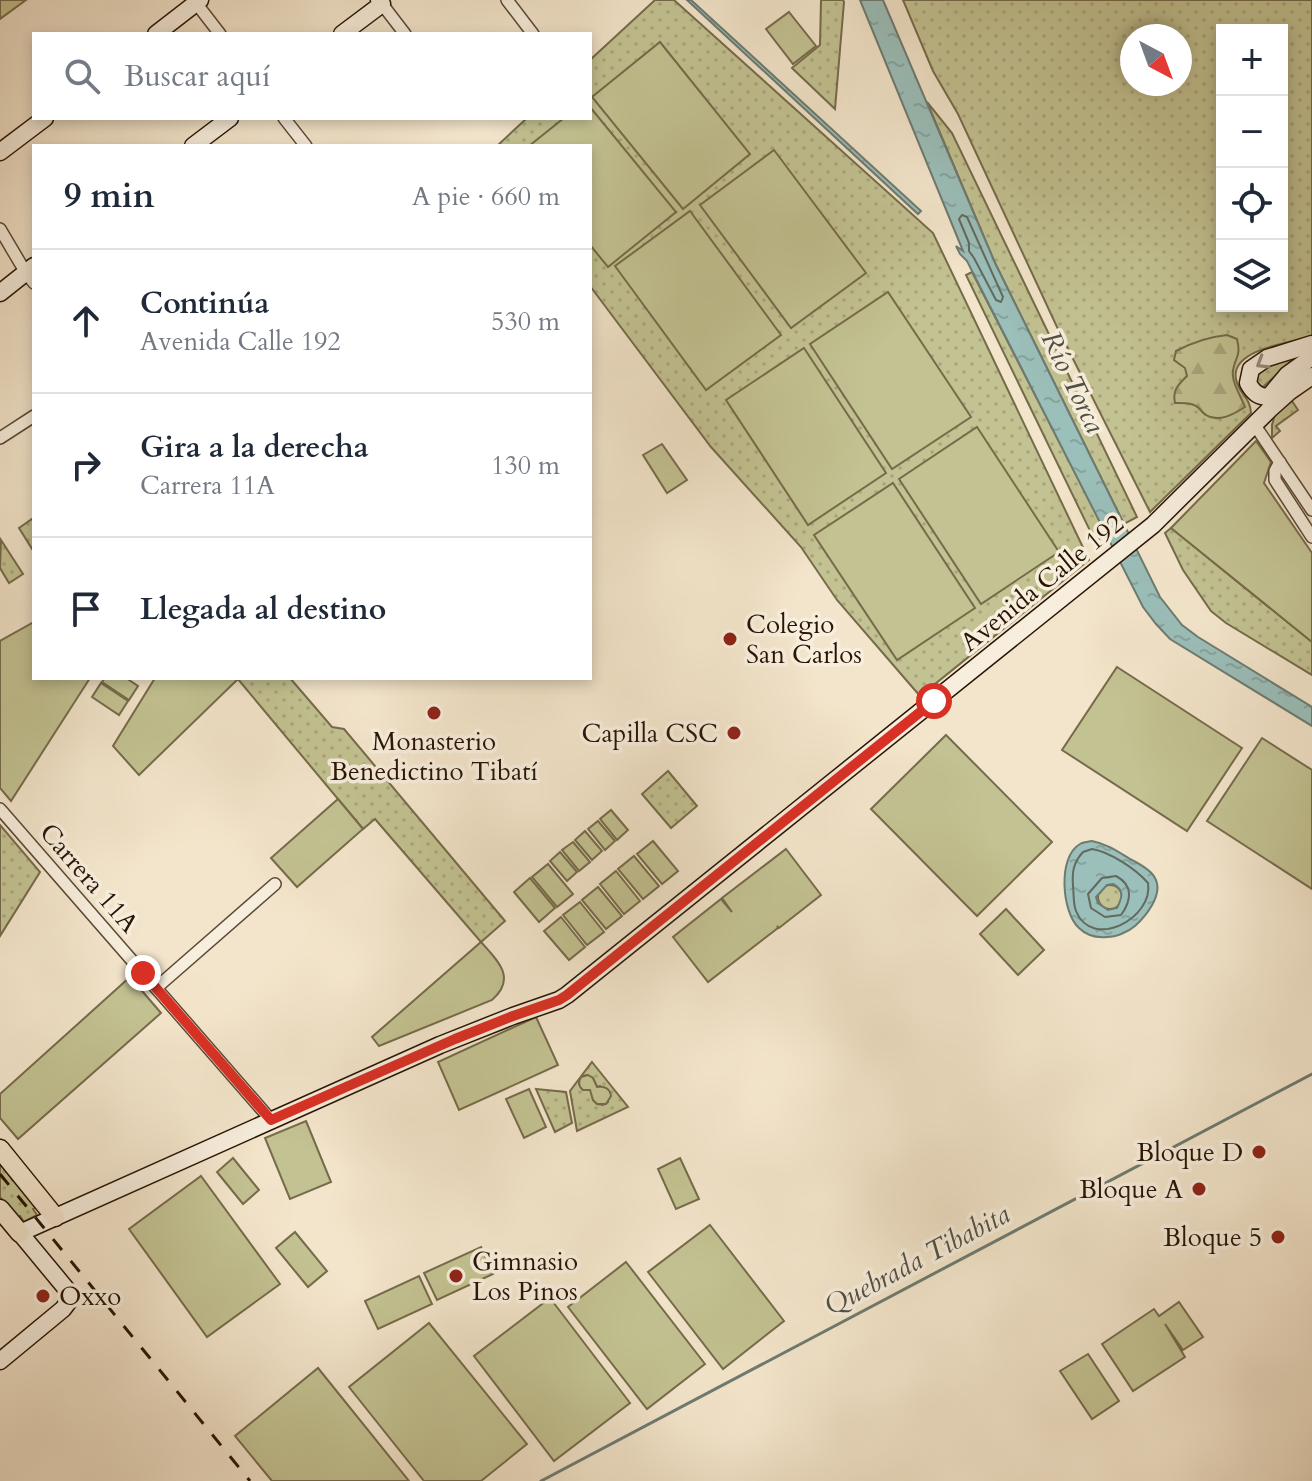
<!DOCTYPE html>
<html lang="es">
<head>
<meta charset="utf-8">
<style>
  :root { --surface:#fff; --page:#f2f2f3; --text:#1f2937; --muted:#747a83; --line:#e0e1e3 }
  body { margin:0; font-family:Cardo,serif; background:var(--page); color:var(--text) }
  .controls { position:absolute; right:24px; top:24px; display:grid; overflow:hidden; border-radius:0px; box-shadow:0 4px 12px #0003 }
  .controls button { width:72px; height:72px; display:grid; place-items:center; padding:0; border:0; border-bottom:2px solid var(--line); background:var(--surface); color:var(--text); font:40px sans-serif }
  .compass { position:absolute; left:1120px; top:24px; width:72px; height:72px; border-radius:50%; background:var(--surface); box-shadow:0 4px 12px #0003; rotate:139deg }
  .stop { position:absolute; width:24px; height:24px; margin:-18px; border:6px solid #d93025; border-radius:50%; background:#fff }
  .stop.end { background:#d93025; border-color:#fff; box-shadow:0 2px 8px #0008 }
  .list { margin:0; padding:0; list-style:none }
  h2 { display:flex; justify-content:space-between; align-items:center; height:104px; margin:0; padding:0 32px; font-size:34px }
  h2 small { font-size:26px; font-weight:400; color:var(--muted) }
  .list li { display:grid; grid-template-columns:52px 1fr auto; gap:24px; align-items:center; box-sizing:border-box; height:144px; padding:0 32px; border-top:2px solid var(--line) }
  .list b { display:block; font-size:30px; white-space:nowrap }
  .list p { margin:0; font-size:26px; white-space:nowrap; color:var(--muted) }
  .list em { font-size:26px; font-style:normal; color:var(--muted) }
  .icon { flex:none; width:44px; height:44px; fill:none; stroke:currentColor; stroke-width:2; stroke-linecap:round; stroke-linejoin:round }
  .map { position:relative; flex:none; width:1312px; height:1481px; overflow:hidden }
  .search { position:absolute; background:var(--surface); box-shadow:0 4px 12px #0003; left:32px; top:32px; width:560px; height:88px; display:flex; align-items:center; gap:20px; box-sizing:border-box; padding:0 28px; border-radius:0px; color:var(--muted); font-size:30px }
  .panel { position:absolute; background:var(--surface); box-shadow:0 4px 12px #0003; left:32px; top:144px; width:560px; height:536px; border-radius:0px }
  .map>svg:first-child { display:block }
</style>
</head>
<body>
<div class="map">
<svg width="1312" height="1481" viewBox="0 0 1312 1481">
  <defs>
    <pattern id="grass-dots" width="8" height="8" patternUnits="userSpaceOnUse" patternTransform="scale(2)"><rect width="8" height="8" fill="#c3c292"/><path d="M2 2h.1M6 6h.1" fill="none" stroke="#a8a67c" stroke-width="1.8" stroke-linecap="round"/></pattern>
    <pattern id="forest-firs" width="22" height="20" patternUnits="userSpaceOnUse" patternTransform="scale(2)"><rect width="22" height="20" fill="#c3c292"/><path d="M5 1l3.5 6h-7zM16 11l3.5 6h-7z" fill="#a8a67c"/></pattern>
    <pattern id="water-ripples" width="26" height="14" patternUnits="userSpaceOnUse" patternTransform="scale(2)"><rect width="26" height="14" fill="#9bbfba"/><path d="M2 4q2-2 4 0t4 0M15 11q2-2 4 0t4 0" fill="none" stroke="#86a39e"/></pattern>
  </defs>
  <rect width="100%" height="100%" fill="#f3e5cb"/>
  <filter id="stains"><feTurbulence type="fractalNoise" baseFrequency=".0025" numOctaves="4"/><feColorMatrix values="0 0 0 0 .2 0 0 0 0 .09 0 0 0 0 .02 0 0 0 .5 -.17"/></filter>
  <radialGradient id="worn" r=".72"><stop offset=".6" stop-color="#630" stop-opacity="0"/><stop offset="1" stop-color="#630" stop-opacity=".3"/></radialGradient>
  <!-- grass -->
  <g fill="url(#grass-dots)" stroke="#766b4a" stroke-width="2" fill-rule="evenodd">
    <path d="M655,0H674L933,233L1089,560L920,696L837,600L801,547L711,447L590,286V146H497L527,118H590V60Z"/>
    <path d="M821,0H843L844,2L835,109L792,68L820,45Z"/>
    <path d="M903,0H1312V337C1292,342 1230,349 1236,379C1239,395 1250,396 1251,413L1150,512L1057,327L958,114L933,71ZM1222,30H1282V306H1222ZM1132,36H1180V84H1132Z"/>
    <path d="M927,102L952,133L1137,517L1124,524L995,263Z"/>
    <path d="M972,272L1107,535L1095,541L966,275Z"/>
    <path d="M1292,357L1293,359L1260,390L1253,375L1258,371Z"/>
    <path d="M1292,401L1298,410L1276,426L1280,431L1272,438V425L1275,414Z"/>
    <path d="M32,519L34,522V552L19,528Z"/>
    <path d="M1171,528L1312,642V675L1226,623L1211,611L1183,570L1165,533Z"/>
    <path d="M1,540L23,574L9,583L0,568Z"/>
    <path d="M237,678H290L332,727L344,729L505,921L481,942L375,819L363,829Z"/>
    <path d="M668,771L697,806L671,828L642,794Z"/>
    <path d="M0,825L40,872L0,936Z"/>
    <circle cx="1110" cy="897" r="12"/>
    <path d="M592,1062L628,1107L577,1131L570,1091ZM586,1075L593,1078L597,1087L600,1086L608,1102L603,1105L597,1104L593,1100L592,1092L590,1089L583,1090L579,1084L581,1077Z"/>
    <path d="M536,1089L566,1092L572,1123L555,1132Z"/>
    <path d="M0,1163L36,1207L33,1209L37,1215L24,1222L20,1216L17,1217L0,1197Z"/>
  </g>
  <!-- forest -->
  <path fill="url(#forest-firs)" stroke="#766b4a" stroke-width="2" d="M1227,335L1237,339C1241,357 1236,355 1233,370C1231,382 1241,396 1245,407C1234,414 1219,423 1206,415C1202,413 1200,408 1196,406C1190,402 1182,403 1175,403C1172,390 1179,384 1187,376L1185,368L1174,360L1176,351C1193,342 1208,337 1227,335Z"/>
  <!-- park -->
  <g fill="#c3c292" stroke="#766b4a" stroke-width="2">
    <path d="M0,0H26L0,19Z"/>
    <path d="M789,12L816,46L793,64L766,29Z"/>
    <path d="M660,42L750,154L683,209L592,97Z"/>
    <path d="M590,107L676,212L608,267L590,245V146H529L564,118H590Z"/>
    <path d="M774,150L866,273L791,328L700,205Z"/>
    <path d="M690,211L781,335L706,390L615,266Z"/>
    <path d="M888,292L971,417L892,469L810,344Z"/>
    <path d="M804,348L886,473L808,525L726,400Z"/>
    <path d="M977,427L1059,552L981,604L899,479Z"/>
    <path d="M1256,441L1271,462L1264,483L1312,553V642L1171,528Z"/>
    <path d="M662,444L687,480L667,493L643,455Z"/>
    <path d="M893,483L975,608L897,660L814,535Z"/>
    <path d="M34,622V678H90L11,801L0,788V641Z"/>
    <path d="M1117,667L1242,748L1187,831L1062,750Z"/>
    <path d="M105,678H126L138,686L129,700L102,682Z"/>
    <path d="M155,678L238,679L139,775L113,746Z"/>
    <path d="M101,683L128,701L119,715L92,697Z"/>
    <path d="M946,735L1052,842L977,916L871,809Z"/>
    <path d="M1262,738L1312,770V889L1207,821Z"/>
    <path d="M338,799L363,829L297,887L271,858Z"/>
    <path d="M611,810L628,830L617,840L600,819Z"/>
    <path d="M598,821L615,841L605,850L588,829Z"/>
    <path d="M585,831L602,851L592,860L575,840Z"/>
    <path d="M653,841L678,871L662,884L637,854Z"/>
    <path d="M573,842L590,862L579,871L562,850Z"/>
    <path d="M786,849L821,895L779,928L777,926L778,928L708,982L673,937L721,899L732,912L722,898Z"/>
    <path d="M560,852L577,872L567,881L550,861Z"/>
    <path d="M634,856L659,886L643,899L618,869Z"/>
    <path d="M548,864L573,894L557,907L532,877Z"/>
    <path d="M616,871L640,901L624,914L600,884Z"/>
    <path d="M530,878L555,908L539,922L514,892Z"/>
    <path d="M598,887L622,916L606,929L582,900Z"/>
    <path d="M580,902L604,932L587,945L563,915Z"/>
    <path d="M1006,909L1044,950L1018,975L980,934Z"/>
    <path d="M561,917L585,947L569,960L544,931Z"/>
    <path d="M481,942C498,961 517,978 492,1000L379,1046L372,1037Z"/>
    <path d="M130,977L161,1013L18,1139L0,1118V1094Z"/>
    <path d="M536,1017L558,1065L459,1110L438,1062Z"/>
    <path d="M588,1075L593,1078L597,1087C604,1086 610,1088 611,1096L606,1104H597L593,1100L590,1090H583C578,1086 578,1082 581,1077Z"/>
    <path d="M529,1089L546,1127L524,1138L506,1099Z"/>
    <path d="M306,1121L331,1182L290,1199L265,1138Z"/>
    <path d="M233,1158L259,1190L243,1204L217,1172Z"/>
    <path d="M680,1158L699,1199L676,1209L658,1169Z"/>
    <path d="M201,1176L280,1284L207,1337L129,1229Z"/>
    <path d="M710,1225L784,1321L723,1369L648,1272Z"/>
    <path d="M295,1232L327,1271L308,1287L276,1248Z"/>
    <path d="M481,1247L493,1274L437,1300L424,1273Z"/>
    <path d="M626,1262L705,1364L647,1409L568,1307Z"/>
    <path d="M419,1276L432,1304L378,1329L365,1301Z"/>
    <path d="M550,1298L630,1403L554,1461L474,1356Z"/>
    <path d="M1179,1302L1203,1337L1183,1350L1165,1324L1185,1357L1133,1391L1102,1344L1154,1309L1159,1316Z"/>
    <path d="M429,1323L527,1444L481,1481H424L349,1387Z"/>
    <path d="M1088,1354L1119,1401L1092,1419L1060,1371Z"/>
    <path d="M318,1368L409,1481H272L235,1436Z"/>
  </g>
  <!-- water -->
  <g fill="url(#water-ripples)" stroke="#6d7b71" stroke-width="2" fill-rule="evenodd">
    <path d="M687,0H691L921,211L918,214Z"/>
    <path d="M860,0H883L995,263L1160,597L1182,625L1198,637L1312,707V726L1170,639L1156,624L1143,607L967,261L960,254L956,246L963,251Z"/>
    <path d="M1092,841C1107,844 1117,851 1130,859C1138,863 1151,870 1155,878C1164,894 1146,916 1135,926C1128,932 1116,937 1107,937C1096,938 1087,936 1079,928C1062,913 1057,857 1080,844C1083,842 1088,842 1092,841ZM1113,884C1125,890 1122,898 1117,908L1108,910L1098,903L1096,897L1107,885Z"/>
  </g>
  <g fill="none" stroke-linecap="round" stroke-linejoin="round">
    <!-- shore -->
    <g stroke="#626a5e" stroke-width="2">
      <path d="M962,215L967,217L1003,297L1001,302L996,300L974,258L969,251V243L959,219Z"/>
      <path d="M1092,849C1110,852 1136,869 1148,883C1154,918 1092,951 1076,911C1073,904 1074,894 1073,886C1072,872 1073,863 1083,852Z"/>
      <path d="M1116,876C1133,885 1132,900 1121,915L1105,917L1091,908L1088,894L1102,878Z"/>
    </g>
    <!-- stream -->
    <path stroke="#6d7b71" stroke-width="3" d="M541,1481L1312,1074"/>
    <!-- street casing -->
    <g stroke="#5b4835" stroke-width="14">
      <g id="street">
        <path d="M507,0L533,34"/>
        <path d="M196,3L220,34"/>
        <path d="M382,4L405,34"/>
        <path d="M284,118L306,146"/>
        <path d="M0,229L26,273L34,283"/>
        <path d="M1254,424L1312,510"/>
        <path d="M0,438L34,416"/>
        <path d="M1280,462L1275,471V480L1312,537"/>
        <path d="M0,809L271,1120"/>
        <path d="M156,988L275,884"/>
      </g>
    </g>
    <!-- secondary casing -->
    <g stroke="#281403" stroke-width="19">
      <g id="secondary">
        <path d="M156,34L200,0"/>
        <path d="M342,34L382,4L379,0"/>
        <path d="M193,146L230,118"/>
        <path d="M0,152L45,118"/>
        <path d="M0,293L34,266"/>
        <path d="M1286,392C1269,397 1258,402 1248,383L1251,369L1267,358L1312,344"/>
        <path d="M1268,398L1287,375L1312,357"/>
        <path d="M0,1361L63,1309L69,1301L68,1291L20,1233L440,1045L513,1016L559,1000L567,995L1153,525L1270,409L1289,392L1312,376"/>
      </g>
    </g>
    <!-- primary casing -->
    <g stroke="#281403" stroke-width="21">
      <g id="primary">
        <path d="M0,1149L55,1217"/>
        <path d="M0,1209L20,1233"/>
      </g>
    </g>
    <!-- street -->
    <use href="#street" stroke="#f7eedd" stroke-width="11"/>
    <!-- secondary -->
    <use href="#secondary" stroke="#f7eedd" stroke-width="16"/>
    <!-- primary -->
    <use href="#primary" stroke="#f3e5cb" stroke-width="18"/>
    <!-- rail -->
    <path stroke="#281403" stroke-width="3" stroke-dasharray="14 14" stroke-linecap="butt" d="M0,1174L250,1481"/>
  </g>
  <!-- one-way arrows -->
  <defs><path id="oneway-chevron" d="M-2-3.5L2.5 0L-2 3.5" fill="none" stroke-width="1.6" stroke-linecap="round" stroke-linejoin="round" transform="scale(2)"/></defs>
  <use stroke="#9a8c7b" href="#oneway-chevron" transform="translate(1262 363) rotate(149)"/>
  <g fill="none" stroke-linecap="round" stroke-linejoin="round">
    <!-- route -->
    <path stroke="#d93025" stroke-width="10" d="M143,973L271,1120L455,1039L513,1016L559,1000L567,995L934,701"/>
  </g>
  <!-- markers -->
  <g fill="#8f2418" stroke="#f7eedd" stroke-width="3">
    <circle cx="730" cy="639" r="8"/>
    <circle cx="434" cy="713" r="8"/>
    <circle cx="734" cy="733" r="8"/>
    <circle cx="1259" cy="1152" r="8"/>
    <circle cx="1199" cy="1189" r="8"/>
    <circle cx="1278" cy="1237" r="8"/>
    <circle cx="456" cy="1276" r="8"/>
    <circle cx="43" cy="1296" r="8"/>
  </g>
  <g text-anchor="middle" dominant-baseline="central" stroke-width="7" stroke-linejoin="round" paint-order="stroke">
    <!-- street labels -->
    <g font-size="26" fill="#281403" stroke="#f7eedd">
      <text transform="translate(1042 583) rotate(-39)">Avenida Calle 192</text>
      <text transform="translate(89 878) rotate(49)">Carrera 11A</text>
    </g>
    <!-- poi labels -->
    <g font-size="26" fill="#281403" stroke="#f7eedd" text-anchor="end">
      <text x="746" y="624" text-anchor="start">Colegio<tspan x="746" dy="30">San Carlos</tspan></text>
      <text x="718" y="733">Capilla CSC</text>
      <text x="434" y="741" text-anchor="middle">Monasterio<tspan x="434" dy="30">Benedictino Tibatí</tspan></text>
      <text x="1243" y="1152">Bloque D</text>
      <text x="1183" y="1189">Bloque A</text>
      <text x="1262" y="1237">Bloque 5</text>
      <text x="472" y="1261" text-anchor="start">Gimnasio<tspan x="472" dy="30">Los Pinos</tspan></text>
      <text x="59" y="1296" text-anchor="start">Oxxo</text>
    </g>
    <!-- water labels -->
    <g font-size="28" font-style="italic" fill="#505043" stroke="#f7eedd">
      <text transform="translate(1073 382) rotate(64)">Río Torca</text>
      <text transform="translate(917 1260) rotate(-28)">Quebrada Tibabita</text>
    </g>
  </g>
  <rect width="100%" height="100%" filter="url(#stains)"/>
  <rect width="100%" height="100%" fill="url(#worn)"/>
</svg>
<div class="controls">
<button>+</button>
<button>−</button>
<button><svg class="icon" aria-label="locate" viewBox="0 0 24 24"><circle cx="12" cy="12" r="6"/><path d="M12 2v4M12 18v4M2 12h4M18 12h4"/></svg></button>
<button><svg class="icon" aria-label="layers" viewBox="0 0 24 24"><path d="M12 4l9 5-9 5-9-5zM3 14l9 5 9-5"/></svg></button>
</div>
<svg class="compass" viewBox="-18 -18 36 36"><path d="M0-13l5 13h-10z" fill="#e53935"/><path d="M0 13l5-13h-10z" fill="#747a83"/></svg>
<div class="stop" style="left:934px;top:701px"></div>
<div class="stop end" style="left:143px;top:973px"></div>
<div class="search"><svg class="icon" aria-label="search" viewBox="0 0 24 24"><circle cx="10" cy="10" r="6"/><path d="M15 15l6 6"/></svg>Buscar aquí</div>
<section class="panel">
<h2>9 min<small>A pie · 660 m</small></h2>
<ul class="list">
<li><svg class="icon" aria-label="ahead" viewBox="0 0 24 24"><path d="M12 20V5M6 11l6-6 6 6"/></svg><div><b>Continúa</b><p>Avenida Calle 192</p></div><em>530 m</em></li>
<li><svg class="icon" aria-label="right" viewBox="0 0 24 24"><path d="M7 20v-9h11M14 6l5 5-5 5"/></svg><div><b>Gira a la derecha</b><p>Carrera 11A</p></div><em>130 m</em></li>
<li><svg class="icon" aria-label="arrive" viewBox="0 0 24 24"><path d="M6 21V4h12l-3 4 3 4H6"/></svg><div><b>Llegada al destino</b></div></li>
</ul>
</section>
</div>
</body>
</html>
